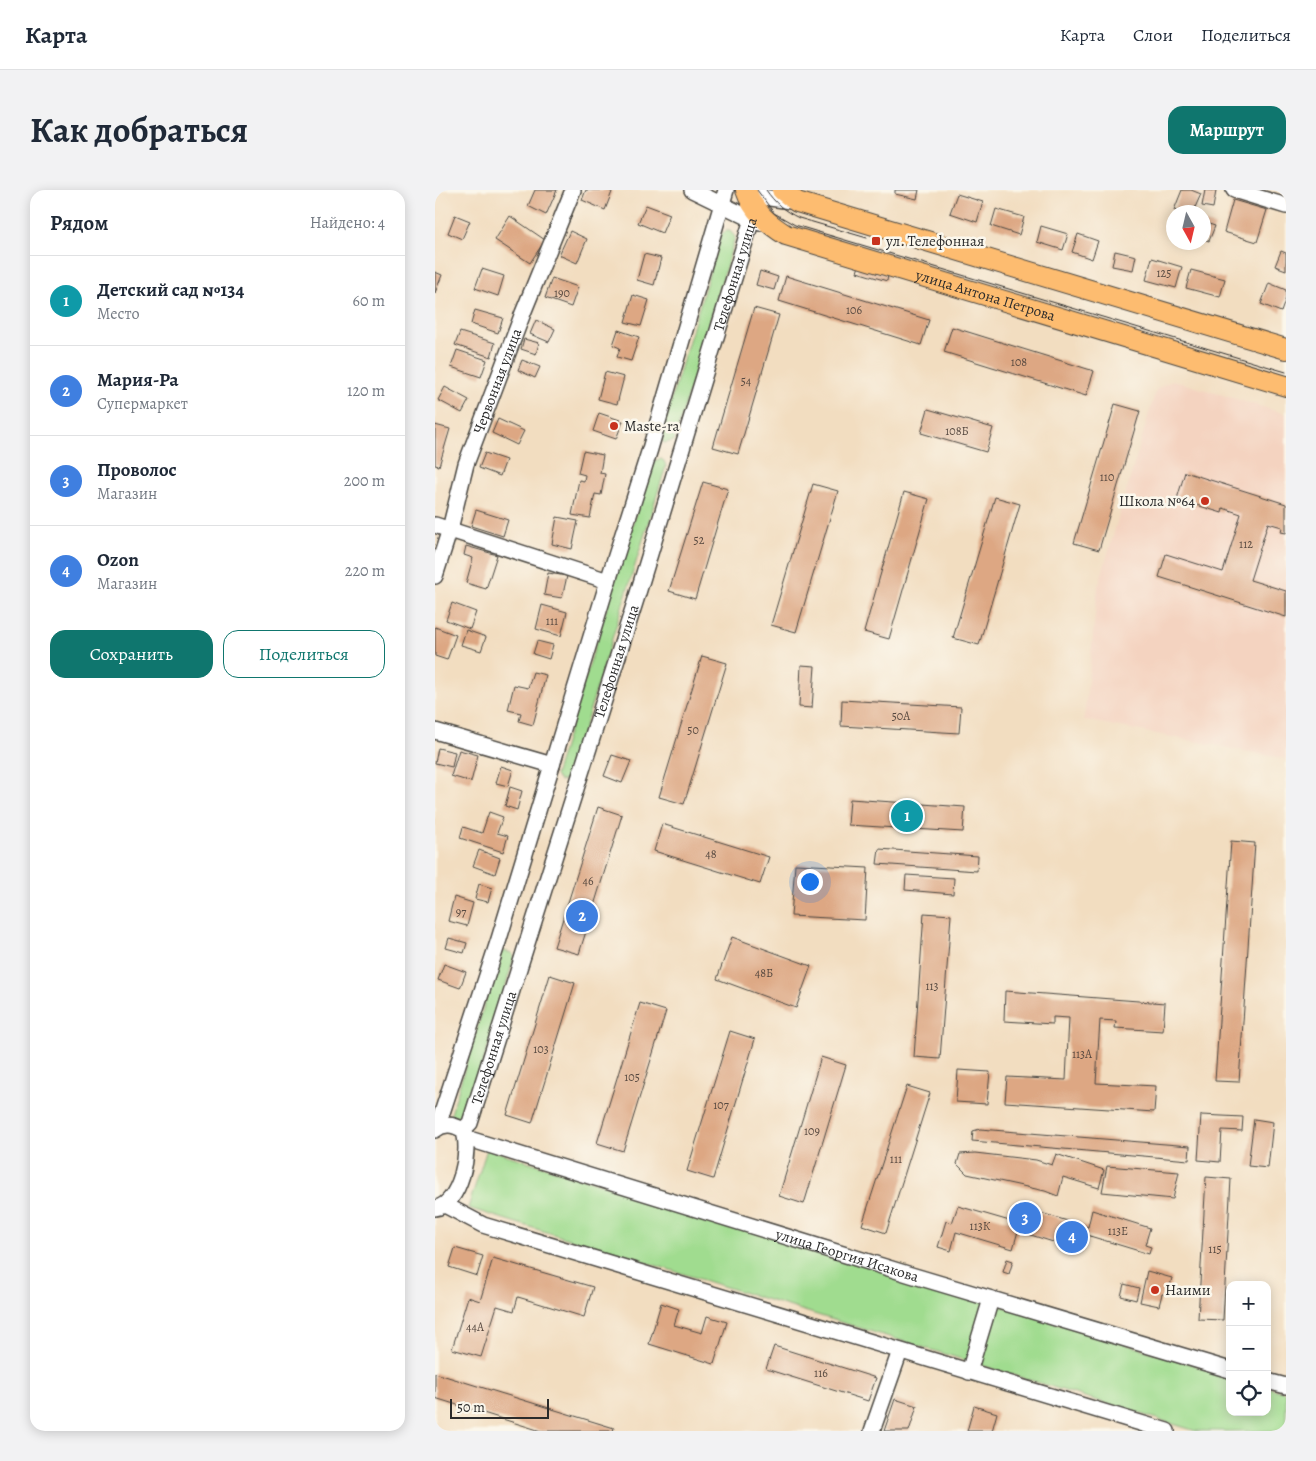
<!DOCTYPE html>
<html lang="ru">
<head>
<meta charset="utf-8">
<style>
  :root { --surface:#fff; --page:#f2f2f3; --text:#1f2937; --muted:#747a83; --line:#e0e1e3; --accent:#0f766e }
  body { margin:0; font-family:Alegreya,serif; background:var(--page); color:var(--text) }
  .controls { position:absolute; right:15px; bottom:15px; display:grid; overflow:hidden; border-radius:10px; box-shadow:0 2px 12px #0003 }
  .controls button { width:45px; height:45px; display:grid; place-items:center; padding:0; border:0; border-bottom:1px solid var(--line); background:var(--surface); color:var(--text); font:25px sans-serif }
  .compass { position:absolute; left:731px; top:15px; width:45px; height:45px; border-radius:50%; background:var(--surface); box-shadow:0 2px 12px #0003; rotate:172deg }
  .scale { position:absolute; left:15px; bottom:12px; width:99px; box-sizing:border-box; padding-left:5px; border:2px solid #2b2b2b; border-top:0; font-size:14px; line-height:18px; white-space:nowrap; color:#2b2b2b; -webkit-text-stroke:4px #fbf7ec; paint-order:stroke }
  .you { position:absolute; left:374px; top:691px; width:18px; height:18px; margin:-12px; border:4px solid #fff; border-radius:50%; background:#1a73e8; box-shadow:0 0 0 8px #1a73e833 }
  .badge { display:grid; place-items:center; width:32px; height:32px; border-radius:50%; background:var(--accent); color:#fff; font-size:16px; font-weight:700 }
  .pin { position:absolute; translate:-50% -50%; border:2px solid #fff; box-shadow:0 1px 5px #0006 }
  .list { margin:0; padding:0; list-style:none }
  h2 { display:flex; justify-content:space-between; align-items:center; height:65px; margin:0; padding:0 20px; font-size:21px }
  h2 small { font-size:16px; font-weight:400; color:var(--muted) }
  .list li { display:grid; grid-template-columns:32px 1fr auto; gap:15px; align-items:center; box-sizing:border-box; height:90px; padding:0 20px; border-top:1px solid var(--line) }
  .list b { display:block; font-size:19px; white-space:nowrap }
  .list p { margin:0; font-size:16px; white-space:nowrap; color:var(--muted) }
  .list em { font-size:16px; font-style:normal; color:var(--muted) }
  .actions { display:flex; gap:10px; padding:15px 20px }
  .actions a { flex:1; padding:11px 0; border:1px solid var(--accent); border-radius:15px; text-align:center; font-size:18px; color:var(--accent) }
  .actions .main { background:var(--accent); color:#fff }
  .icon { flex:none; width:28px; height:28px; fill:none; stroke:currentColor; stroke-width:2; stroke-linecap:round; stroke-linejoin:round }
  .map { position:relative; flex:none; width:851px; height:1241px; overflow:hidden; border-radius:15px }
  header { display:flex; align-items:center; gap:30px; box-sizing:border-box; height:70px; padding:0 25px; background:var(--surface); border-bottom:1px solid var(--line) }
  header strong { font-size:24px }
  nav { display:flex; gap:28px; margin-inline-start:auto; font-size:18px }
  .intro { display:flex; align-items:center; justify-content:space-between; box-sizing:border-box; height:120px; padding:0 30px }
  h1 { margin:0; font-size:35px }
  .button { padding:12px 22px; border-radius:15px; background:var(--accent); color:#fff; font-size:18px; font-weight:700 }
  main { display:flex; gap:30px; padding:0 30px }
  aside { flex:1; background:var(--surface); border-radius:15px; box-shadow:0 2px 12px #0003 }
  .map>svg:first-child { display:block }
</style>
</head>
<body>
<header>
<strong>Карта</strong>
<nav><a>Карта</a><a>Слои</a><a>Поделиться</a></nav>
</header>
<div class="intro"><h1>Как добраться</h1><a class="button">Маршрут</a></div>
<main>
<aside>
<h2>Рядом<small>Найдено: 4</small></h2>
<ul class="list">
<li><span class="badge" style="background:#0f9aa8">1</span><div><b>Детский сад №134</b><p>Место</p></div><em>60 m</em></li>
<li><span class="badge" style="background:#3f7fe0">2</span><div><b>Мария-Ра</b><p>Супермаркет</p></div><em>120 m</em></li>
<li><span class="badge" style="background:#3f7fe0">3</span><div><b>Проволос</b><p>Магазин</p></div><em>200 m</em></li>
<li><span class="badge" style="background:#3f7fe0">4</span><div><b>Ozon</b><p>Магазин</p></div><em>220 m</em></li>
</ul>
<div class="actions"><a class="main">Сохранить</a><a>Поделиться</a></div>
</aside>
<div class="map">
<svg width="851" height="1241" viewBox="0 0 851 1241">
  <rect width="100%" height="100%" fill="#fbf7ec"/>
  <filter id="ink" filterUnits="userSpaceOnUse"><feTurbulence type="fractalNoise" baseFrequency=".02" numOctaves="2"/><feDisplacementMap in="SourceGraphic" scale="10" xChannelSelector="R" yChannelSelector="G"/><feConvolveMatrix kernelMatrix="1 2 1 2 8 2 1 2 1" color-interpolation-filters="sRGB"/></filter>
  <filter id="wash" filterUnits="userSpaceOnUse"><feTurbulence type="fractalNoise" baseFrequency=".0096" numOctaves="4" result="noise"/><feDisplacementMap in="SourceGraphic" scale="20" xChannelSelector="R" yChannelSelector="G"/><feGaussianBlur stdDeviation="1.12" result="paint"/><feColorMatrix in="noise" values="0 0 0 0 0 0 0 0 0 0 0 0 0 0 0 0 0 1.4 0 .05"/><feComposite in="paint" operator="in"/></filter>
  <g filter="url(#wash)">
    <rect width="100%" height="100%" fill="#f2ddc0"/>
    <!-- built -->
    <path fill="#f4d3c0" d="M737,190L851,224V569L649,530L663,397L721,200Z"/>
    <!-- green -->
    <g fill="#a0dc8f" stroke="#66845d">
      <path d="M291,41H295L300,47L239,251L229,253L225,247L286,44Z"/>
      <path d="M226,269L229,271L231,276L133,590L125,591L120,586L217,271Z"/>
      <path d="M69,761L77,763L79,767L56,847L29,931L25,933L17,930L15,927L65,763Z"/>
      <path d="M52,959L795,1186V1222H832V1197L851,1203V1241H761L33,1018Z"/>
    </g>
    <g id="blocks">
      <!-- building -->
      <g fill="#dda783">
        <path d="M100,0H122L111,25L93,16Z"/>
        <path d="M151,0H173L177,2L170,20L147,10Z"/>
        <path d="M460,0H484L482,9L460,4Z"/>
        <path d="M747,0H756L766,4L758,22H746L739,20Z"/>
        <path d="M770,0L781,1L778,18L767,16Z"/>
        <path d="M522,4L548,12L542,32L515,23Z"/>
        <path d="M798,10L832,20L822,52L789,42Z"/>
        <path d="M211,15L235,24L227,43L203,33Z"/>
        <path d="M561,19L589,27L584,45L556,36Z"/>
        <path d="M20,25L35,31L27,49L13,43Z"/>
        <path d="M75,26L110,50L95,73L60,50Z"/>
        <path d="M768,32L780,36L774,51L768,49Z"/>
        <path d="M606,36L633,44L628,60L602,52Z"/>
        <path d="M135,41L152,49L142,73L124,65Z"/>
        <path d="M643,44L663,51L657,69L637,62Z"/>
        <path d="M680,61L701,66L698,80L677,76Z"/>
        <path d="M846,61L851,63V80L840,76Z"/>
        <path d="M209,64L226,68L219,95L202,90Z"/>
        <path d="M717,68L747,77L741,98L711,90Z"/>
        <path d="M424,76L453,85L452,91L422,82Z"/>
        <path d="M47,79L69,86L63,106L40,98Z"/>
        <path d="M756,80L790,89L785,107L751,98Z"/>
        <path d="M325,81L343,87L339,100L321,95Z"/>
        <path d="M0,82L7,85L0,103Z"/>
        <path d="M351,86L494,130L486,155L344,111Z"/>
        <path d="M117,88L143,97L136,117L110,108Z"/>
        <path d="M834,93L851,100V108L846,122L826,114Z"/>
        <path d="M198,105L214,110L206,136L190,132Z"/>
        <path d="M319,118L344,125L303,264L278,257Z"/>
        <path d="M40,120L68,128L63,143L36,134Z"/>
        <path d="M101,130L120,139L114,152L95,144Z"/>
        <path d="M517,137L659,181L651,206L509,162Z"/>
        <path d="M183,140L204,147L196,171L182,167L185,158L178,155Z"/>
        <path d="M25,142L60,153L56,167L20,155Z"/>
        <path d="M89,149L104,153L101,164L86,159Z"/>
        <path d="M22,160L52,170L46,187L16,177Z"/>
        <path d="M87,170L105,177L100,188L83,180Z"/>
        <path d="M170,182L189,187L182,214L163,209Z"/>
        <path d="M10,197L34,210L27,223L3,210Z"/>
        <path d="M680,214L705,221L664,360L639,353Z"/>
        <path d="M493,219L558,238L551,262L486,243Z"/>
        <path d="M164,223L188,231L181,249L158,241Z"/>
        <path d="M63,229L89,241L82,255L57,243Z"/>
        <path d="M0,235L15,239L4,276L0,275Z"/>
        <path d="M148,261L168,265L165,283L170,284L166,305L160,304L155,328L137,325L144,290L149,291L150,285L143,283Z"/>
        <path d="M50,263L71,270L65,286L44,278Z"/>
        <path d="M750,282L851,314V343L846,342L847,337L833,333L815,390L851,401V427L724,387L731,364L788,382L806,324L788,318L787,323L742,309Z"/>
        <path d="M268,292L293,299L260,409L234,401Z"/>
        <path d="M378,294L403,301L361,442L336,435Z"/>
        <path d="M469,302L494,309L454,449L429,442Z"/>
        <path d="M560,307L585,314L544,455L518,448Z"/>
        <path d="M41,320L73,330L68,346L36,336Z"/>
        <path d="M122,327L143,331L137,359L117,354Z"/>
        <path d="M31,356L62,365L51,399L31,393L38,368L29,365Z"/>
        <path d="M113,383L132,386L127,408L109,405Z"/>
        <path d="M17,413L41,422L35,439L11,430Z"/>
        <path d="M107,415L132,422L126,446L101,439Z"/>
        <path d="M0,437L21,445L12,470L0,466Z"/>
        <path d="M31,440L51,447L46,461L26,455Z"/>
        <path d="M102,451L118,455L114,469L98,464Z"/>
        <path d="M267,466L292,473L249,614L224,607Z"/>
        <path d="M366,475L380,476L377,518L364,517Z"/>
        <path d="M98,482L111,485L98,535L84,531L86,523L73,520L79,495L93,498Z"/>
        <path d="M407,510L526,517L524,543L406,536Z"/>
        <path d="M3,558L20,562L17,577L0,573Z"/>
        <path d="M24,560L43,565L36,592L16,586Z"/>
        <path d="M177,565L196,571L187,593L169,586Z"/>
        <path d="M66,576L78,580L73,596L61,593Z"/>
        <path d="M75,597L87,601L82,620L70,616Z"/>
        <path d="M415,609L530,617L528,642L413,635Z"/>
        <path d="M163,617L187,625L144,764L119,757Z"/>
        <path d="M54,622L68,627L62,643L73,646L68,662L25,648L28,637L47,643Z"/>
        <path d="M227,634L334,667L325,694L219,661Z"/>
        <path d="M796,651L820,653L804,892L780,891Z"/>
        <path d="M444,659L543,666L542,681L442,674Z"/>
        <path d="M44,660L65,668L60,684L38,676Z"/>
        <path d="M360,674L433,678L430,730L356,726Z"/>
        <path d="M471,685L519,688L518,704L470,700Z"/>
        <path d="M44,694L57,698L53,712L40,709Z"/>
        <path d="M19,707L38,713L32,736L13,731Z"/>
        <path d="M489,723L516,725L505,869L479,867Z"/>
        <path d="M297,747L376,776L361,818L282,789Z"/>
        <path d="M14,748L32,753L29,763L11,758Z"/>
        <path d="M9,774L31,782L25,798L3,790Z"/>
        <path d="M115,785L140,793L97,933L72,925Z"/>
        <path d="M570,801L730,813L728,841L680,838L681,831L665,830L661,893L721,896L719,922L570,912L572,887L631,890L634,828L618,827V834L569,831Z"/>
        <path d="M205,813L231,821L188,961L162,953Z"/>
        <path d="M295,841L320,849L278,989L252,981Z"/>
        <path d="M386,867L411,875L369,1014L344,1006Z"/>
        <path d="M523,880L555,882L552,914L521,912Z"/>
        <path d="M472,896L495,903L451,1043L427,1035Z"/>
        <path d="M766,925L808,927L807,941L787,940L785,972L763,970Z"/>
        <path d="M819,929L838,932L833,978L813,976Z"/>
        <path d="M545,939L755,956L754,970L537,951L538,941Z"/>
        <path d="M540,963L601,970L617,975L621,964L669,980L664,998L628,987L623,1006L610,1001L532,984L522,974L525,964Z"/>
        <path d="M672,976L744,982L738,1009L667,1002Z"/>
        <path d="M771,987L796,989L788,1130L763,1129Z"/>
        <path d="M523,1016L585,1034L589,1018L653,1037L657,1020L715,1038L710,1055L716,1057L714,1064L645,1043L643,1052L649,1053L647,1061L583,1041L578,1059L521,1042L516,1061L503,1057L511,1031L517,1033Z"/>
        <path d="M20,1058L48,1066L42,1086L14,1077Z"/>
        <path d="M58,1068L158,1097L149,1127L83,1107L79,1121L62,1116L46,1167L17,1159L33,1107L45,1111Z"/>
        <path d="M572,1069L578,1071L574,1084L568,1082Z"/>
        <path d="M712,1081L737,1088L733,1104H727L724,1116L705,1112Z"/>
        <path d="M689,1094L704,1098L701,1110L686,1106Z"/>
        <path d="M226,1113L244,1119L239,1135L267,1143L272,1126L292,1132L279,1174L214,1154Z"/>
        <path d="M339,1156L441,1188L433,1211L331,1179Z"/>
        <path d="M0,1183L179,1238L178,1241H106L0,1208Z"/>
        <path d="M460,1209L482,1216L474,1241H449Z"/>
        <path d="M539,1216L562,1223L557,1241H532Z"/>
      </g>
    </g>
  </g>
  <g filter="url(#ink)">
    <use href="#blocks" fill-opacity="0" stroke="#494641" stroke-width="1"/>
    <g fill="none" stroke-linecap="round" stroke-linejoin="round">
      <!-- minor casing -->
      <g stroke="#494641" stroke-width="18">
        <g id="minor">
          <path d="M257,0L325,33"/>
          <path d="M799,0L851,16"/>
          <path d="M314,5L362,12"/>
          <path d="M0,335L173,391"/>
          <path id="s1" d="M0,386L15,339L31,274L88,123L138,0"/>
          <path d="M0,541L117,575"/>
          <path d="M2,938L64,749L173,391L215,259L291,0"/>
          <path d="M0,940C9,933 18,934 28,940C37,959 25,1016 0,1018"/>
          <path id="s2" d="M28,940L35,933L203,403L317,29L325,0"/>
          <path id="s3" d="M31,948L476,1085L795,1180"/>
          <path d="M10,1015L48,1035L732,1241"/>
          <path d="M534,1182L556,1109"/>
          <path d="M832,1191L851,1196"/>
          <path d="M437,1241L465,1161"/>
        </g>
      </g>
      <!-- major casing -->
      <g stroke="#494641" stroke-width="22">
        <g id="major">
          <path id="s4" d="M311,0C318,21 333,34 351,45L851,196"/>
          <path d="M347,0L362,12L851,159"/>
        </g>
      </g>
      <!-- minor -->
      <use href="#minor" stroke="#fff" stroke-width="15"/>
      <!-- major -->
      <use href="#major" stroke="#fdbc70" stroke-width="20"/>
      <!-- tram -->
      <g stroke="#2b2b2b" stroke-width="1">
        <path d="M322,0L339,23L360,35L851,182"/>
        <path d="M331,0C340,13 349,21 364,28L432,48"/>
      </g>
    </g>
  </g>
  <!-- markers -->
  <g fill="#c8321e" stroke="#fbf7ec" stroke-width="2">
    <rect x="436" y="46" width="10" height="10" rx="2.5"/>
    <circle cx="179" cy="236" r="5"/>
    <circle cx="770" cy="311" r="5"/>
    <circle cx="720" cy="1100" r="5"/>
  </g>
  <g text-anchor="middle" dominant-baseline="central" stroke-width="5" stroke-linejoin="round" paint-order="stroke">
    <!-- number labels -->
    <g font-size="12" fill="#584a41">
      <text x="729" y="83">125</text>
      <text x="127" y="103">190</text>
      <text x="419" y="120">106</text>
      <text x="584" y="172">108</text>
      <text x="311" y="191">54</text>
      <text x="522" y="241">108Б</text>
      <text x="672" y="287">110</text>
      <text x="264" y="350">52</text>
      <text x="811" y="354">112</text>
      <text x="117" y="431">111</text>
      <text x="466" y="526">50А</text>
      <text x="258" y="540">50</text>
      <text x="276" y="664">48</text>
      <text x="153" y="691">46</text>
      <text x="26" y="722">97</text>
      <text x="329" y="783">48Б</text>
      <text x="497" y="796">113</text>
      <text x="106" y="859">103</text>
      <text x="647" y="864">113А</text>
      <text x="197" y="887">105</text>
      <text x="286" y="915">107</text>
      <text x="377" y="941">109</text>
      <text x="461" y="969">111</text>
      <text x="545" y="1036">113К</text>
      <text x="683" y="1041">113Е</text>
      <text x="780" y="1059">115</text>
      <text x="40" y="1137">44А</text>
      <text x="386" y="1183">116</text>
    </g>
    <!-- poi labels -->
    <g font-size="15" fill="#2b2b2b" stroke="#fbf7ec" text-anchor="start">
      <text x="451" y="51">ул. Телефонная</text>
      <text x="189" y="236">Maste-ra</text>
      <text x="760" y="311" text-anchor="end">Школа №64</text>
      <text x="730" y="1100">Наими</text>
    </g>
    <!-- street labels -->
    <g font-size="15" fill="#2b2b2b" stroke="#fbf7ec">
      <text stroke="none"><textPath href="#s2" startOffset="899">Телефонная улица</textPath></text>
      <text stroke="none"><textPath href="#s4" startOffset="270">улица Антона Петрова</textPath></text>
      <text stroke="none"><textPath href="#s1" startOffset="205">Червонная улица</textPath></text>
      <text stroke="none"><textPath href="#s2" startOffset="494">Телефонная улица</textPath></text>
      <text stroke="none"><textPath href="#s2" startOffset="89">Телефонная улица</textPath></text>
      <text stroke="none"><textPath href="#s3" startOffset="399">улица Георгия Исакова</textPath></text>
    </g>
  </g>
</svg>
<div class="controls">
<button>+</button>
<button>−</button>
<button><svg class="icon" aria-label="locate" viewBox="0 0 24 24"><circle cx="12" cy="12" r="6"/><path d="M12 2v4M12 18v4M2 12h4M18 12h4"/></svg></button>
</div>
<svg class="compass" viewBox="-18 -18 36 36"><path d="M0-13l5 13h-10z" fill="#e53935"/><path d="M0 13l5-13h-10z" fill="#747a83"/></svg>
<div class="scale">50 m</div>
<div class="you"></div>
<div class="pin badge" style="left:472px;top:626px;background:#0f9aa8">1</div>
<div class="pin badge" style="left:147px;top:726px;background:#3f7fe0">2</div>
<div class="pin badge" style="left:590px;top:1028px;background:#3f7fe0">3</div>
<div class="pin badge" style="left:637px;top:1047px;background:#3f7fe0">4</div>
</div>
</main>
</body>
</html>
